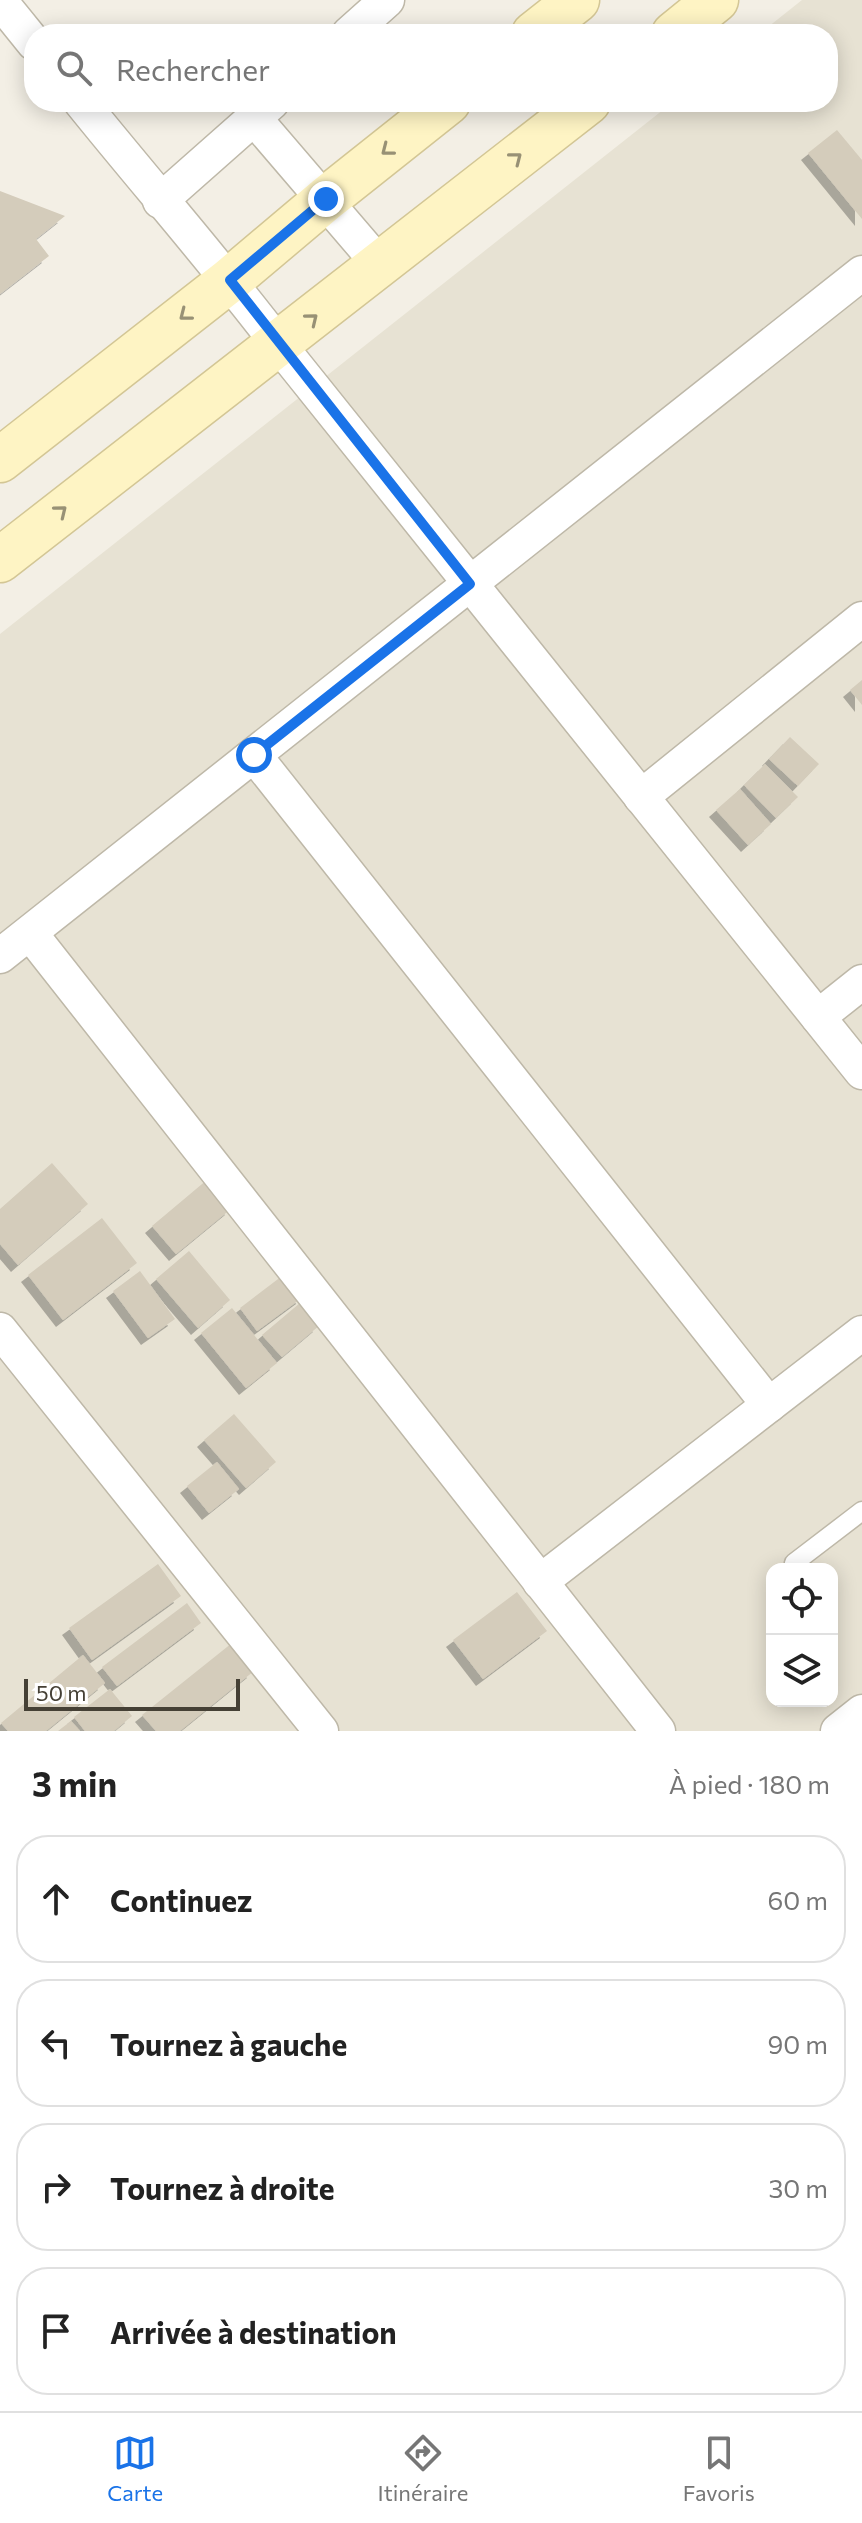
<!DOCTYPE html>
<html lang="fr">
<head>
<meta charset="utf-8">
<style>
  :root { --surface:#fff; --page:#f2f2f2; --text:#222; --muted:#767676; --line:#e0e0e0; --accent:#1a73e8 }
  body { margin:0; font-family:Commissioner,sans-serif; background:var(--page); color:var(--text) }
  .controls { position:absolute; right:24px; bottom:24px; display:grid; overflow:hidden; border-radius:16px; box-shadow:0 4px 20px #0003 }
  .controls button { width:72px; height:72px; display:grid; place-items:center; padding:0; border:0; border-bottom:2px solid var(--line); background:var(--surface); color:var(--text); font:40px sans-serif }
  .scale { position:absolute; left:24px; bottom:20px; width:216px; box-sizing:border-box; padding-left:8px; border:4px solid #454035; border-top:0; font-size:22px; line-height:28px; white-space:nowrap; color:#454035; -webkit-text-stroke:6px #fff; paint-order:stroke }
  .stop { position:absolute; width:24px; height:24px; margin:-18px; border:6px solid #1a73e8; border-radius:50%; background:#fff }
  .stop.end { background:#1a73e8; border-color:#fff; box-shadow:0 2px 8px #0008 }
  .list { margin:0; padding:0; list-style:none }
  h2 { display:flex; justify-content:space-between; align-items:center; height:104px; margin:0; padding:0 32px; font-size:34px }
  h2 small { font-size:26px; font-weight:400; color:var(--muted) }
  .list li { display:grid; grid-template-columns:52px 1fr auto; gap:24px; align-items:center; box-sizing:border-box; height:128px; margin:0 16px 16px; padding:0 16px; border:2px solid var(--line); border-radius:32px }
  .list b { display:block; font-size:30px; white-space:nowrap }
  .list em { font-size:26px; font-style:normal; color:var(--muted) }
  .icon { flex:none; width:44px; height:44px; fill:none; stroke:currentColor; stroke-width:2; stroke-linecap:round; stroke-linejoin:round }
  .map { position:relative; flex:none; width:862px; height:1731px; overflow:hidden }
  .search { position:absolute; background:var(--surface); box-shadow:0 4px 20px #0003; left:24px; right:24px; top:24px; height:88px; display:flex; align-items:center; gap:20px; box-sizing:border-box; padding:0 28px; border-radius:32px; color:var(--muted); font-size:30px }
  .sheet { height:680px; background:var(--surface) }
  nav { display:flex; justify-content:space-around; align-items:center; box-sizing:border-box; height:112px; border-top:2px solid var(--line); background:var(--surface); font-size:22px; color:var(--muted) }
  nav a { display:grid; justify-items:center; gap:4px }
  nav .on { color:var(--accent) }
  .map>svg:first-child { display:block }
</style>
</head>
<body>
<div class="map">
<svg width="862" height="1731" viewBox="0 0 862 1731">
  <defs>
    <filter id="shadow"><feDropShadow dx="-7" dy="7" stdDeviation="0" flood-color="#0004"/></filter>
  </defs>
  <rect width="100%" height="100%" fill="#f3efe5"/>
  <!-- residential -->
  <path fill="#e7e2d3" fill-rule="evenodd" d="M802,0H862V1731H0V634L673,102H828V34H759ZM772,1569H832V1701H772Z"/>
  <!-- building -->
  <g fill="#d4ccbb" filter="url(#shadow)">
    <path d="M837,130L862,160V219L808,153Z"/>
    <path d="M0,191L65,216L36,239L49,256L0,294Z"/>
    <path d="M862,680V705L850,690Z"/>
    <path d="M790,737L819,764L798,786L769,759Z"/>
    <path d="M765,764L798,797L776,818L744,785Z"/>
    <path d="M740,789L771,824L748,845L716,810Z"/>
    <path d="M52,1163L88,1204L18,1265L0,1244V1209Z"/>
    <path d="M208,1179L232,1208L176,1254L152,1226Z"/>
    <path d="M102,1218L137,1263L63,1320L28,1275Z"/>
    <path d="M189,1251L230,1300L198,1328L156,1279Z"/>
    <path d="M140,1271L175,1319L148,1338L113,1291Z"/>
    <path d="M286,1273L303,1297L257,1331L240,1308Z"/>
    <path d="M300,1303L320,1325L282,1357L262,1335Z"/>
    <path d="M232,1308L277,1363L246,1388L201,1333Z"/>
    <path d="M234,1414L276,1462L246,1488L204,1440Z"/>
    <path d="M217,1462L239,1489L209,1513L187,1486Z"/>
    <path d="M158,1564L181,1596L92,1660L69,1628Z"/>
    <path d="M517,1592L547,1631L483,1679L453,1640Z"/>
    <path d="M187,1603L201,1623L117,1686L102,1667Z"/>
    <path d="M232,1643L254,1671L180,1731H156L142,1715Z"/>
    <path d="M83,1655L105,1683L46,1731H8L1,1723Z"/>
    <path d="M110,1689L132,1716L114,1731H85L74,1717Z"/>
    <path d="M71,1721L80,1731H58Z"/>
  </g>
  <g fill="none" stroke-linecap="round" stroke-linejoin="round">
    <!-- lane casing -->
    <g stroke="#beb8a8" stroke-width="21">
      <path id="lane" d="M794,1563L862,1511"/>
    </g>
    <!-- street casing -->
    <g stroke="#beb8a8" stroke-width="37">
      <g id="street">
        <path d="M0,1L34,43"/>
        <path d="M349,34L387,0"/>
        <path d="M81,102C147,184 216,262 279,345L862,1072"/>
        <path d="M254,118L380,265"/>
        <path d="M160,201L272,102"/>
        <path d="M254,755L769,1405"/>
        <path d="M641,797L862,619"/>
        <path d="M30,933L658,1731"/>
        <path d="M0,956L862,273"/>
        <path d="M818,1017L862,982"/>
        <path d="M0,1330L321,1731"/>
        <path d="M540,1582L862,1333"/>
        <path d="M838,1731L862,1712"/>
      </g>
    </g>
    <!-- secondary casing -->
    <g stroke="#d3c695" stroke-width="47">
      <g id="secondary">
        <path d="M534,34L577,0"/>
        <path d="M674,34L716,0"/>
        <path d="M0,460L230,280L326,199L448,102"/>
        <path d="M0,560L588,102"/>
      </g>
    </g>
    <!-- lane -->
    <use href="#lane" stroke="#fff" stroke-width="18"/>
    <!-- street -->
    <use href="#street" stroke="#fff" stroke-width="34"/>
    <!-- secondary -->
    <use href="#secondary" stroke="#fef4c4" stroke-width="44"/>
  </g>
  <!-- one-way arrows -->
  <defs><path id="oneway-chevron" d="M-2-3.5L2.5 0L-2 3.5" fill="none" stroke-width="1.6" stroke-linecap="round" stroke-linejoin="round" transform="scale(2)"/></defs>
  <g stroke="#989175">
    <use href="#oneway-chevron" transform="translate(387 150) rotate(142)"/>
    <use href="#oneway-chevron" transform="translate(516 158) rotate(-38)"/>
    <use href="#oneway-chevron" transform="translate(185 315) rotate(142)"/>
    <use href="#oneway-chevron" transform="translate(312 319) rotate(-39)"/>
    <use href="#oneway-chevron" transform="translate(61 511) rotate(-39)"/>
  </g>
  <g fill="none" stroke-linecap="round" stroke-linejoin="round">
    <!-- route -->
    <path stroke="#1a73e8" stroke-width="10" d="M254,755L470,584L230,280L326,199"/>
  </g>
</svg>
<div class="controls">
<button><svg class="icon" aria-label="locate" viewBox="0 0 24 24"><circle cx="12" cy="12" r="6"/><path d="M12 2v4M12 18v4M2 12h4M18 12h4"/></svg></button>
<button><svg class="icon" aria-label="layers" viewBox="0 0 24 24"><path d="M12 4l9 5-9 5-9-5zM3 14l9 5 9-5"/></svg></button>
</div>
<div class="scale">50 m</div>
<div class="stop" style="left:254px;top:755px"></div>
<div class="stop end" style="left:326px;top:199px"></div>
<div class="search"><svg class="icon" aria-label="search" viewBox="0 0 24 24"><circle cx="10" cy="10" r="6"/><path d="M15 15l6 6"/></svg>Rechercher</div>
</div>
<section class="sheet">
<h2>3 min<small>À pied · 180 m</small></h2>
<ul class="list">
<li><svg class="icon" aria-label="ahead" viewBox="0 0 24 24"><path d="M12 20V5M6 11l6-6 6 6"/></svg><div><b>Continuez</b></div><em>60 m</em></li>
<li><svg class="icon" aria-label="left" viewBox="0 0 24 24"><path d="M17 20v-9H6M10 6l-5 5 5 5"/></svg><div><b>Tournez à gauche</b></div><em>90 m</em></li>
<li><svg class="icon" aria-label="right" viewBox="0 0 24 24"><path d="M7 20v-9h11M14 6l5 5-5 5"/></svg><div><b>Tournez à droite</b></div><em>30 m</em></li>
<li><svg class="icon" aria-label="arrive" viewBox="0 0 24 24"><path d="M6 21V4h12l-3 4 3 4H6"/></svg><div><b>Arrivée à destination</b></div></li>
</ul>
</section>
<nav>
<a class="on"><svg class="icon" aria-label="map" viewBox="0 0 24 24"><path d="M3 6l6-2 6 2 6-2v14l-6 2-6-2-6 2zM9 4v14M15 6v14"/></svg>Carte</a>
<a><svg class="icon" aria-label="directions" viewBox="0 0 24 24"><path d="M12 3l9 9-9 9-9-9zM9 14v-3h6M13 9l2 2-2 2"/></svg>Itinéraire</a>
<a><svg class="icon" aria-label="saved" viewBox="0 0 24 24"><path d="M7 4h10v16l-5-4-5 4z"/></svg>Favoris</a>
</nav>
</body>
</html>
